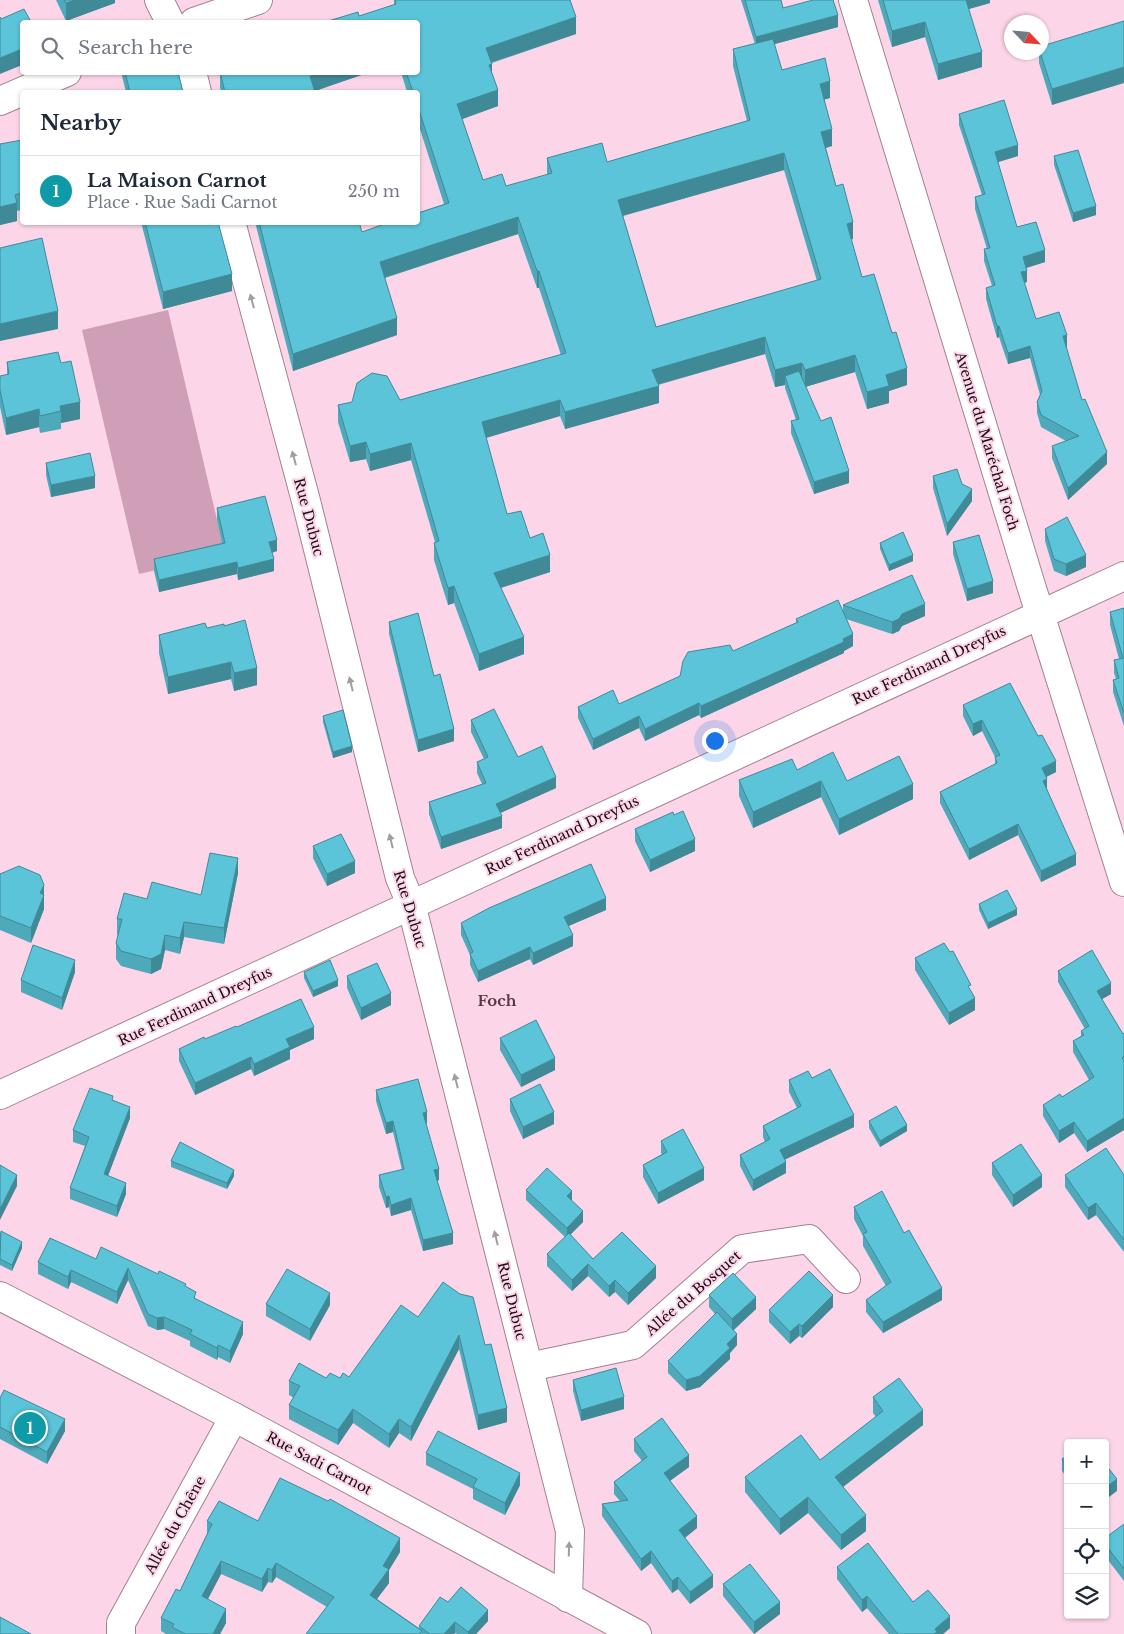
<!DOCTYPE html>
<html lang="en">
<head>
<meta charset="utf-8">
<style>
  :root { --surface:#fff; --page:#f6f6f7; --text:#1f2937; --muted:#747a83; --line:#e0e1e3; --accent:#0f766e }
  body { margin:0; font-family:"Libre Baskerville",serif; background:var(--page); color:var(--text) }
  .controls { position:absolute; right:15px; bottom:15px; display:grid; overflow:hidden; border-radius:5px; box-shadow:0 1px 4px #0004 }
  .controls button { width:45px; height:45px; display:grid; place-items:center; padding:0; border:0; border-bottom:1px solid var(--line); background:var(--surface); color:var(--text); font:25px sans-serif }
  .compass { position:absolute; left:1004px; top:15px; width:45px; height:45px; border-radius:50%; background:var(--surface); box-shadow:0 1px 4px #0004; rotate:116deg }
  .you { position:absolute; left:714px; top:740px; width:18px; height:18px; margin:-12px; border:4px solid #fff; border-radius:50%; background:#1a73e8; box-shadow:0 0 0 8px #1a73e833 }
  .badge { display:grid; place-items:center; width:32px; height:32px; border-radius:50%; background:var(--accent); color:#fff; font-size:16px; font-weight:700 }
  .pin { position:absolute; translate:-50% -50%; border:2px solid #fff; box-shadow:0 1px 5px #0006 }
  .list { margin:0; padding:0; list-style:none }
  h2 { display:flex; justify-content:space-between; align-items:center; height:65px; margin:0; padding:0 20px; font-size:21px }
  h2 small { font-size:16px; font-weight:400; color:var(--muted) }
  .list li { display:grid; grid-template-columns:32px 1fr auto; gap:15px; align-items:center; box-sizing:border-box; height:70px; padding:0 20px; border-top:1px solid var(--line) }
  .list b { display:block; font-size:19px; white-space:nowrap }
  .list p { margin:0; font-size:16px; white-space:nowrap; color:var(--muted) }
  .list em { font-size:16px; font-style:normal; color:var(--muted) }
  .icon { flex:none; width:28px; height:28px; fill:none; stroke:currentColor; stroke-width:2; stroke-linecap:round; stroke-linejoin:round }
  .map { position:relative; flex:none; width:1124px; height:1634px; overflow:hidden }
  .search { position:absolute; background:var(--surface); box-shadow:0 1px 4px #0004; left:20px; top:20px; width:400px; height:55px; display:flex; align-items:center; gap:12px; box-sizing:border-box; padding:0 18px; border-radius:5px; color:var(--muted); font-size:19px }
  .panel { position:absolute; background:var(--surface); box-shadow:0 1px 4px #0004; left:20px; top:90px; width:400px; height:135px; border-radius:5px }
  .map>svg:first-child { display:block }
</style>
</head>
<body>
<div class="map">
<svg width="1124" height="1634" viewBox="0 0 1124 1634">
  <rect width="100%" height="100%" fill="#fcd6e8"/>
  <!-- green -->
  <path fill="#cf9eb7" d="M168,310L225,554L139,574L82,330Z"/>
  <g fill="none" stroke-linecap="round" stroke-linejoin="round">
    <!-- minor casing -->
    <g stroke="#a48092" stroke-width="30">
      <g id="minor">
        <path d="M159,0L170,22"/>
        <path d="M853,0L1030,582L1124,882"/>
        <path d="M192,72L197,92"/>
        <path d="M231,222L306,501L400,878L411,904L570,1531L568,1598"/>
        <path d="M0,1095L1124,576"/>
        <path d="M529,1367L633,1345L742,1249L809,1239L846,1279"/>
        <path d="M121,1634V1623L234,1417"/>
      </g>
    </g>
    <!-- major casing -->
    <g stroke="#a48092" stroke-width="30">
      <g id="major">
        <path d="M194,22L258,0"/>
        <path d="M0,101L67,72"/>
        <path d="M0,1296L234,1417L637,1634"/>
      </g>
    </g>
    <!-- minor -->
    <use href="#minor" stroke="#fff" stroke-width="28"/>
    <!-- major -->
    <use href="#major" stroke="#fff" stroke-width="28"/>
  </g>
  <!-- wall -->
  <g fill="#4ea9ba" fill-rule="evenodd">
    <path d="M56,0H115V3L66,21Z"/>
    <path d="M394,0H570L576,34L492,63V75L498,106L462,119L483,180L506,186L547,175V158L607,162L747,121L733,66V49L755,44L741,0H781L783,8L838,27L774,44L782,70L830,98L824,99L832,146L826,148L836,186L853,239H851L862,277L907,385L889,391V403L867,409L855,372L805,387L849,483L814,494L791,433V421L796,420L785,388V385L775,387L765,354L658,385L659,403L565,429L560,416L486,438L507,514L530,538L550,572L501,588L524,654L479,671L454,603L448,605L434,560V543L435,542L411,460L370,471L366,459L350,462L338,422V405L400,400L561,355L539,288H537L518,234L385,278L397,335L293,371L255,222H359L362,232L444,204L418,123V92H407L401,72H418V22L359,16L394,5ZM784,170L817,281L656,327L623,216Z"/>
    <path d="M878,0H990V3L969,9L982,67L938,80L925,37L892,47Z"/>
    <path d="M1124,21L1052,105L1039,63V52H1042Z"/>
    <path d="M121,72H178L183,92H126Z"/>
    <path d="M220,72H370L315,91V92H221L220,87Z"/>
    <path d="M959,114L1018,156L998,162L1017,227L1045,262L1026,268L1027,282L1024,283L1036,319L1067,347H1066L1082,400L1107,464L1068,500L1052,458V446L1066,441L1041,427L1037,413V402L1040,395L1030,358L1008,364L999,337L997,338L986,299V288L992,286L984,261V249H987L975,209V197L982,195L959,125Z"/>
    <path d="M22,140V210L17,211V221L0,225Z"/>
    <path d="M1054,156L1096,215L1073,222L1054,165Z"/>
    <path d="M141,222H218L232,291L163,309Z"/>
    <path d="M7,362L61,363L80,419L61,423V429L40,433L39,427L6,435L0,407V376L7,375Z"/>
    <path d="M46,463L95,488L51,497L46,475Z"/>
    <path d="M933,476L962,484L972,501L947,536L933,488Z"/>
    <path d="M217,508L277,551L272,553L274,571L238,580L237,574L159,592L154,571V559L222,543L217,520Z"/>
    <path d="M1045,529L1086,567L1066,576L1054,571L1045,541Z"/>
    <path d="M953,542L993,593L967,601L953,554Z"/>
    <path d="M880,543L913,561L889,571L880,549Z"/>
    <path d="M843,605L925,616L902,626L899,631L892,634L846,619L853,646L844,651V653L701,718L699,715L645,741L639,728L593,750L578,718V707L619,704L796,623V619L843,611Z"/>
    <path d="M1124,608V726L1113,692V680L1116,679L1114,673V660L1119,659L1110,625V612Z"/>
    <path d="M389,622L434,676L454,741L418,752L389,634Z"/>
    <path d="M207,628L257,685L234,691L231,679L168,694L159,653V635Z"/>
    <path d="M963,705L1056,772L1046,777L1047,789L1076,865L1041,882L1018,835L969,860L940,803V792L995,764V757L982,731L973,736L963,716Z"/>
    <path d="M323,716L352,752L333,758L323,722Z"/>
    <path d="M471,720L556,788L500,813L502,828L441,849L429,814V802L482,784L477,773V762L484,759L471,732Z"/>
    <path d="M797,770L847,781L913,799L839,835L821,797L753,828L739,796V780Z"/>
    <path d="M674,815L695,851L650,872L635,841V829Z"/>
    <path d="M313,846L355,873L327,886L313,858Z"/>
    <path d="M238,873L224,944L184,937L180,954L165,950L161,969L151,974L121,966L116,959V943L118,935L117,934V919L147,899L201,895Z"/>
    <path d="M0,874L44,885V909L31,943L0,930Z"/>
    <path d="M979,904L1017,915L988,929L979,910Z"/>
    <path d="M606,910L568,926L573,946L533,965L530,959L478,982L470,965V955L461,935V923Z"/>
    <path d="M915,958L971,991L975,1010L949,1025L915,970Z"/>
    <path d="M1058,971L1111,994L1102,999L1123,1034L1124,1033V1130L1087,1152L1074,1133L1059,1143L1043,1116V1105L1062,1097L1089,1080L1073,1052V1041L1081,1036V1031L1085,1029L1058,982Z"/>
    <path d="M75,972L62,1010L21,992V980Z"/>
    <path d="M304,972L338,986L313,997L304,978Z"/>
    <path d="M347,976L391,1005L361,1020L347,988Z"/>
    <path d="M237,1027L314,1039L290,1050V1059L254,1076L251,1069L195,1095L179,1061V1049Z"/>
    <path d="M500,1038L555,1070L521,1087L500,1050Z"/>
    <path d="M812,1078L854,1127L785,1159L786,1173L753,1191L740,1166V1155L765,1142L763,1137V1126L797,1108L789,1092V1080Z"/>
    <path d="M376,1090L427,1123H426L439,1180L437,1181L453,1244L423,1251L411,1210L391,1216L389,1207L386,1208L379,1187V1175L402,1170L393,1132L386,1134L376,1101Z"/>
    <path d="M510,1099L554,1124L523,1139L510,1111Z"/>
    <path d="M113,1100L130,1118L108,1176L126,1194L117,1217L70,1199V1188L85,1146L73,1142V1130Z"/>
    <path d="M869,1121L907,1131L880,1147L869,1128Z"/>
    <path d="M661,1141L704,1180L658,1204L643,1177V1165L662,1154L661,1153Z"/>
    <path d="M171,1161L234,1176L227,1189L171,1167Z"/>
    <path d="M992,1163L1042,1187L1013,1207L992,1175Z"/>
    <path d="M1065,1175H1124V1252L1096,1215L1088,1220L1065,1187Z"/>
    <path d="M526,1190L583,1222L570,1235L593,1259L656,1278L628,1305L615,1292L609,1297L588,1276L572,1291L547,1266V1254L565,1237L526,1200Z"/>
    <path d="M854,1207L942,1300L883,1333L866,1312V1300L886,1286L863,1246V1236L854,1219Z"/>
    <path d="M0,1232L22,1248L12,1271L0,1265Z"/>
    <path d="M96,1259L158,1274L186,1287L196,1299L243,1334L230,1363L218,1357L217,1360L190,1346V1341L164,1329L157,1330L148,1326L128,1280L117,1304L71,1282L68,1289L38,1274V1262Z"/>
    <path d="M709,1295L756,1309L734,1330L737,1345L730,1353V1359L700,1387L686,1391L668,1373V1361L715,1314L709,1307Z"/>
    <path d="M266,1304L330,1305L310,1341L266,1316Z"/>
    <path d="M833,1307L802,1338L799,1336L790,1344L769,1322V1310Z"/>
    <path d="M418,1317L485,1345L507,1422L478,1430L459,1349L411,1441L399,1433L389,1448L353,1423L338,1445L289,1419V1405L294,1398L289,1395V1381L326,1378H340L349,1377Z"/>
    <path d="M573,1380L624,1409L581,1421L573,1391Z"/>
    <path d="M873,1397L923,1425L843,1487L866,1531L841,1550L808,1513L780,1535L745,1492V1477L820,1460L876,1417L873,1413Z"/>
    <path d="M0,1398L65,1431L47,1464L0,1439Z"/>
    <path d="M634,1439L689,1467L670,1481L697,1528L685,1538L713,1587L690,1604L678,1589L672,1593L651,1563L641,1571L602,1516V1504L620,1501L614,1494V1482L642,1461L634,1451Z"/>
    <path d="M426,1453L520,1485L505,1515L473,1499V1489L426,1465Z"/>
    <path d="M1068,1455V1479L1062,1471V1459Z"/>
    <path d="M207,1521H258L400,1552L389,1570V1583L377,1599L419,1628V1626L448,1602L488,1621L476,1634H457L455,1633L454,1634H306L327,1607L276,1577L272,1583L268,1582L262,1592L221,1574L208,1599L226,1623L220,1634H166L161,1631V1618L180,1591L207,1535Z"/>
    <path d="M1124,1524V1581L1105,1556V1544Z"/>
    <path d="M837,1567L913,1602L950,1628L943,1634H889L867,1608L862,1612L837,1579Z"/>
    <path d="M723,1584L780,1614L754,1634L723,1596Z"/>
  </g>
  <!-- shaded-wall -->
  <g fill="#408997">
    <path d="M75,0H115V3L66,21V3Z"/>
    <path d="M965,0H990V3L965,10Z"/>
    <path d="M838,15V27L756,49V37Z"/>
    <path d="M576,17V34L486,64V48Z"/>
    <path d="M925,22V37L892,47V31Z"/>
    <path d="M22,49V65L0,74V58Z"/>
    <path d="M982,52V67L938,80V64Z"/>
    <path d="M492,64V81L489,65Z"/>
    <path d="M1124,67V83L1052,105V89Z"/>
    <path d="M321,72H370L312,92L310,76Z"/>
    <path d="M830,81V98L820,101V84Z"/>
    <path d="M498,90V106L457,121V104Z"/>
    <path d="M832,129V146L821,149V132Z"/>
    <path d="M1018,145V156L995,163V152Z"/>
    <path d="M784,153V170L618,217V200Z"/>
    <path d="M17,203V221L0,225V207Z"/>
    <path d="M1096,206V215L1073,222V213Z"/>
    <path d="M518,217V234L380,279V262Z"/>
    <path d="M853,222V239L847,241V224Z"/>
    <path d="M1045,250V262L1023,269V257Z"/>
    <rect x="537" y="271" width="2" height="17"/>
    <path d="M1027,271V282L1021,284V272Z"/>
    <path d="M232,274V291L163,309V292Z"/>
    <path d="M58,311V329L0,341V324Z"/>
    <path d="M397,318V335L293,371V354Z"/>
    <path d="M997,326H999V337L997,338Z"/>
    <path d="M1067,335V347L1063,348V336Z"/>
    <path d="M765,337V354L652,386V370Z"/>
    <path d="M1030,346V358L1008,364V353Z"/>
    <path d="M855,355V372L805,387V370Z"/>
    <path d="M802,363V380L785,376V385L775,387V370Z"/>
    <path d="M907,368V385L889,391V403L867,409V392L886,375Z"/>
    <path d="M659,386V403L565,429V412Z"/>
    <path d="M560,400V416L482,439V422Z"/>
    <path d="M80,402V419L61,423V411L60,406Z"/>
    <path d="M39,409V427L6,435V418Z"/>
    <path d="M366,442V459L350,462V446Z"/>
    <path d="M411,443V460L370,471V454Z"/>
    <path d="M1107,452V464L1068,500V488Z"/>
    <path d="M849,471V483L814,494V482Z"/>
    <path d="M95,476V488L51,497V485Z"/>
    <path d="M972,489V501L947,536V524Z"/>
    <path d="M277,540V551L269,553V542Z"/>
    <path d="M550,555V572L494,590V573Z"/>
    <path d="M913,555V561L889,571V565Z"/>
    <path d="M1086,555V567L1066,576V564Z"/>
    <path d="M274,559V571L238,580V568Z"/>
    <path d="M237,562V574L159,592V580Z"/>
    <path d="M993,581V593L967,601V589Z"/>
    <path d="M454,586V603L448,605V588Z"/>
    <path d="M925,604V616L902,626L899,631L892,634V622L902,614Z"/>
    <path d="M853,634V646L844,651V653L701,718V706Z"/>
    <path d="M524,637V654L479,671V654Z"/>
    <path d="M231,662V679L168,694V677Z"/>
    <path d="M257,668V685L234,691V673Z"/>
    <path d="M699,703V715L645,741V729Z"/>
    <path d="M639,716V728L593,750V739Z"/>
    <path d="M982,720V731L973,736V724Z"/>
    <path d="M454,729V741L418,752V740Z"/>
    <path d="M352,746V752L333,758V752Z"/>
    <path d="M1056,761V772L1042,779V768Z"/>
    <path d="M556,777V788L496,815V804Z"/>
    <path d="M1047,779V790L1043,781Z"/>
    <path d="M821,781V797L753,828V812Z"/>
    <path d="M913,784V799L839,835V819Z"/>
    <path d="M502,816V828L441,849V837Z"/>
    <path d="M1018,824V835L969,860V849Z"/>
    <path d="M695,839V851L650,872V860Z"/>
    <path d="M1076,854V865L1041,882V871Z"/>
    <path d="M238,858V873L224,944V928Z"/>
    <path d="M355,861V873L327,886V874Z"/>
    <path d="M44,885V909L31,943V928L40,893Z"/>
    <path d="M606,898V910L564,928V917Z"/>
    <path d="M1017,909V915L988,929V923Z"/>
    <path d="M184,922V937L180,954V938Z"/>
    <path d="M165,935V950L161,969L151,974V959Z"/>
    <path d="M573,935V946L533,965V953Z"/>
    <path d="M530,947V959L478,982V971Z"/>
    <path d="M75,960V972L62,1010V998Z"/>
    <path d="M338,980V986L313,997V991Z"/>
    <path d="M1111,983V994L1097,1002V991Z"/>
    <path d="M391,993V1005L361,1020V1008Z"/>
    <path d="M975,998V1010L949,1025V1013Z"/>
    <path d="M314,1027V1039L290,1050V1059L254,1076V1064L286,1039Z"/>
    <path d="M251,1057V1069L195,1095V1083Z"/>
    <path d="M555,1058V1070L521,1087V1075Z"/>
    <path d="M130,1107V1118L104,1186V1174Z"/>
    <path d="M427,1112V1123L423,1125V1113Z"/>
    <path d="M554,1112V1124L523,1139V1127Z"/>
    <path d="M854,1115V1127L780,1162V1150Z"/>
    <path d="M1124,1118V1130L1087,1152V1141Z"/>
    <path d="M393,1121V1132L386,1134V1123Z"/>
    <path d="M1074,1122V1133L1059,1143V1131Z"/>
    <path d="M907,1125V1131L880,1147V1141Z"/>
    <path d="M786,1162V1173L753,1191V1180Z"/>
    <path d="M704,1168V1180L658,1204V1193Z"/>
    <path d="M439,1169V1180L434,1182V1170Z"/>
    <path d="M234,1170V1176L227,1189V1183Z"/>
    <path d="M17,1175V1186L0,1220V1209Z"/>
    <path d="M1042,1175V1187L1013,1207V1195Z"/>
    <path d="M126,1183V1194L117,1217V1206Z"/>
    <path d="M572,1191V1202L567,1196Z"/>
    <path d="M389,1196V1207L386,1208V1197Z"/>
    <path d="M411,1198V1210L391,1216V1205Z"/>
    <path d="M1096,1203V1215L1088,1220V1208Z"/>
    <path d="M583,1211V1222L567,1238V1228Z"/>
    <path d="M453,1233V1244L423,1251V1240Z"/>
    <path d="M22,1242V1248L12,1271V1265Z"/>
    <path d="M588,1264V1276L572,1291V1280Z"/>
    <path d="M656,1266V1278L628,1305V1293Z"/>
    <path d="M128,1268V1280L117,1304V1292Z"/>
    <path d="M71,1270V1282L68,1289V1277Z"/>
    <path d="M615,1280V1292L609,1297V1286Z"/>
    <path d="M942,1288V1300L883,1333V1322Z"/>
    <path d="M330,1293V1305L310,1341V1329Z"/>
    <path d="M833,1295V1307L802,1338V1326Z"/>
    <path d="M756,1297V1309L732,1331V1319Z"/>
    <path d="M164,1317V1329L157,1330V1318Z"/>
    <path d="M243,1322V1334L230,1363V1351Z"/>
    <path d="M799,1324V1336L790,1344V1332Z"/>
    <path d="M737,1334V1345L730,1353V1359L700,1387L686,1391V1380L727,1344Z"/>
    <path d="M459,1335V1349L411,1441V1427Z"/>
    <path d="M218,1345V1357L217,1360V1348Z"/>
    <path d="M624,1397V1409L581,1421V1410Z"/>
    <path d="M507,1408V1422L478,1430V1415Z"/>
    <path d="M353,1409V1423L338,1445V1430Z"/>
    <path d="M923,1410V1425L835,1493V1477Z"/>
    <path d="M65,1419V1431L47,1464V1452Z"/>
    <path d="M399,1419V1433L389,1448V1434Z"/>
    <path d="M689,1455V1467L664,1485V1473Z"/>
    <path d="M520,1473V1485L505,1515V1503Z"/>
    <path d="M1117,1479V1491L1105,1500V1488Z"/>
    <path d="M808,1497V1513L780,1535V1519Z"/>
    <path d="M866,1515V1531L841,1550V1535Z"/>
    <path d="M697,1516V1528L679,1542V1530Z"/>
    <path d="M400,1538V1552L389,1570V1583L370,1608V1595L383,1566Z"/>
    <path d="M651,1551V1563L641,1571V1559Z"/>
    <path d="M221,1561V1574L202,1610V1596Z"/>
    <path d="M276,1563V1577L272,1583V1570Z"/>
    <path d="M268,1568V1582L262,1592V1579Z"/>
    <path d="M713,1575V1587L690,1604V1592Z"/>
    <path d="M678,1577V1589L672,1593V1581Z"/>
    <path d="M867,1596V1608L862,1612V1600Z"/>
    <path d="M780,1602V1614L754,1634V1622Z"/>
    <path d="M226,1609V1623L220,1634H213Z"/>
    <path d="M488,1610V1621L476,1634H468V1632Z"/>
    <path d="M950,1616V1628L943,1634H934L935,1629Z"/>
    <path d="M455,1622V1633L454,1634H444Z"/>
  </g>
  <!-- building -->
  <g fill="#5bc4d8" stroke="#408997" fill-rule="evenodd">
    <path d="M64,0H75L66,3Z"/>
    <path d="M395,0H570L576,17L486,48L492,64L489,65L498,90L457,104L483,180L502,174L506,186L552,173L547,158L602,143L607,162L750,120L733,49L773,39L782,70L825,58L830,81L820,84L832,129L821,132L836,186L843,184L853,222L847,224L862,277L874,274L892,333L896,332L907,368L886,375L889,386L867,392L855,355L805,370L802,363L775,370L765,337L652,370L659,386L565,412L560,400L482,422L507,514L521,511L530,538L543,533L550,555L494,573L524,637L479,654L454,586L448,588L434,543L439,541L411,443L370,454L366,442L350,446L338,405L352,402L357,383L372,373L387,376L400,400L566,353L539,271H537L518,217L380,262L397,318L293,354L259,222H359L362,232L390,222H418V213L449,203L418,107V92H413L406,72H418V22H325L358,12L359,16L396,4ZM784,153L821,279L656,327L618,200Z"/>
    <path d="M745,0H781L783,8L813,0H833L838,15L756,37Z"/>
    <path d="M883,0H966L982,52L938,64L925,22L892,31Z"/>
    <path d="M24,9L31,22H22V49L0,58V17L1,19Z"/>
    <path d="M1124,21V67L1052,89L1040,52H1042V46Z"/>
    <path d="M125,72H178L183,92H130Z"/>
    <path d="M220,72H321L310,76L315,92H225Z"/>
    <path d="M1004,100L1018,145L995,152L1017,227L1036,222L1045,250L1023,257L1027,271L1021,272L1036,319L1059,312L1067,335L1063,336L1082,400L1085,399L1107,452L1068,488L1052,446L1079,436L1041,415L1037,402L1042,391L1030,346L1008,353L999,326H997L986,288L995,285L984,249L990,248L975,197L985,194L959,114Z"/>
    <path d="M22,140V193L15,195L17,203L0,207V144Z"/>
    <path d="M1078,150L1096,206L1073,213L1054,156Z"/>
    <path d="M145,222H218L232,274L163,292Z"/>
    <path d="M42,238L58,311L0,324V248Z"/>
    <path d="M58,352L61,363L71,361L80,402L60,406L61,411L40,416L39,409L6,418L0,390V376L9,374L7,362Z"/>
    <path d="M799,371L821,421L831,417L849,471L814,482L791,421L799,419L785,376Z"/>
    <path d="M90,453L95,476L51,485L46,463Z"/>
    <path d="M957,469L962,484L972,489L947,524L933,476Z"/>
    <path d="M265,496L277,540L269,542L274,559L238,568L237,562L159,580L154,559L225,543L217,508Z"/>
    <path d="M1067,517L1086,555L1066,564L1054,559L1045,529Z"/>
    <path d="M903,532L913,555L889,565L880,543Z"/>
    <path d="M979,535L993,581L967,589L953,542Z"/>
    <path d="M912,575L925,604L902,614L899,619L892,622L843,605Z"/>
    <path d="M838,600L853,634L843,639L844,642L701,706L699,703L645,729L639,716L593,739L578,707L613,690L619,704L680,676L683,661L688,652L730,645L733,651L798,622L796,619Z"/>
    <path d="M1124,608V713L1113,680L1119,678L1114,660L1123,658L1110,612Z"/>
    <path d="M418,613L434,676L440,674L454,729L418,740L389,622Z"/>
    <path d="M245,620L257,668L234,673L231,662L168,677L159,635L205,623L207,628L224,624V626Z"/>
    <path d="M1010,683L1038,736L1042,735L1056,761L1042,768L1047,779L1043,781L1076,854L1041,871L1018,824L969,849L940,792L997,763L995,757L1000,755L982,720L973,724L963,705Z"/>
    <path d="M494,709L518,757L542,746L556,777L496,804L502,816L441,837L429,802L486,783L477,762L488,757L471,720Z"/>
    <path d="M343,710L352,746L333,752L323,716Z"/>
    <path d="M833,752L847,781L899,756L913,784L839,819L821,781L753,812L739,780L792,759L797,770Z"/>
    <path d="M683,811L695,839L650,860L635,829L673,812L674,815Z"/>
    <path d="M341,834L355,861L327,874L313,846Z"/>
    <path d="M210,853L238,858L224,928L184,922L180,938L165,935L161,954L151,959L121,951L116,943L122,919H117L124,893L147,899L152,882L201,895Z"/>
    <path d="M591,864L606,898L564,917L573,935L533,953L530,947L478,971L470,954L473,952L461,923L489,908Z"/>
    <path d="M19,866L40,875L44,885L40,893L44,895L31,928L0,916V874Z"/>
    <path d="M1007,890L1017,909L988,923L979,904Z"/>
    <path d="M944,943L950,952L953,951L971,985L968,986L975,998L949,1013L915,958Z"/>
    <path d="M33,945L75,960L62,998L21,980Z"/>
    <path d="M1092,950L1111,983L1097,991L1123,1034L1124,1033V1056L1122,1058L1124,1061V1118L1087,1141L1074,1122L1059,1131L1043,1105L1060,1094L1062,1097L1094,1077L1073,1041L1084,1035L1081,1031L1089,1026L1058,971Z"/>
    <path d="M330,960L338,980L313,991L304,972Z"/>
    <path d="M377,963L391,993L361,1008L347,976Z"/>
    <path d="M301,999L314,1027L286,1039L290,1047L254,1064L251,1057L195,1083L179,1049L204,1037L205,1039L236,1026L237,1027Z"/>
    <path d="M536,1020L555,1058L521,1075L500,1038Z"/>
    <path d="M830,1069L854,1115L780,1150L786,1162L753,1180L740,1155L770,1139L763,1126L801,1106L789,1080L808,1071L812,1078Z"/>
    <path d="M418,1079L427,1112L423,1113L439,1169L434,1170L453,1233L423,1240L411,1198L391,1205L389,1196L386,1197L379,1175L404,1169L393,1121L386,1123L376,1090Z"/>
    <path d="M540,1084L554,1112L523,1127L510,1099Z"/>
    <path d="M90,1088L113,1096L112,1100L130,1107L104,1174L126,1183L117,1206L70,1188L89,1137L73,1130Z"/>
    <path d="M896,1106L907,1125L880,1141L869,1121Z"/>
    <path d="M683,1129L704,1168L658,1193L643,1165L667,1152L661,1141Z"/>
    <path d="M180,1142L234,1170L227,1183L171,1161Z"/>
    <path d="M1021,1144L1042,1175L1013,1195L992,1163Z"/>
    <path d="M1106,1148L1124,1175V1240L1096,1203L1088,1208L1065,1175Z"/>
    <path d="M0,1165L17,1175L0,1209Z"/>
    <path d="M547,1168L572,1191L567,1196L583,1211L567,1228L526,1190Z"/>
    <path d="M882,1191L904,1233L909,1230L942,1288L883,1322L866,1300L891,1282L863,1234L867,1232L854,1207Z"/>
    <path d="M1,1231L22,1242L12,1265L0,1259Z"/>
    <path d="M622,1232L656,1266L628,1293L615,1280L609,1286L588,1264L572,1280L547,1254L569,1233L593,1259Z"/>
    <path d="M50,1238L96,1259L101,1247L158,1274L159,1271L186,1284L185,1286L196,1292L194,1298L243,1322L230,1351L218,1345L217,1348L190,1334L192,1330L164,1317L157,1318L148,1314L128,1268L117,1292L71,1270L68,1277L38,1262Z"/>
    <path d="M287,1269L330,1293L310,1329L266,1304Z"/>
    <path d="M809,1271L833,1295L802,1326L799,1324L790,1332L769,1310Z"/>
    <path d="M733,1273L756,1297L732,1319L709,1295Z"/>
    <path d="M443,1282L460,1294L473,1297L485,1345L491,1344L507,1408L478,1415L459,1335L411,1427L399,1419L389,1434L353,1409L338,1430L289,1405L300,1386L289,1381L299,1363L326,1378L330,1373L340,1378L343,1373L349,1377L401,1305L418,1317Z"/>
    <path d="M717,1312L737,1334L727,1344L730,1348L700,1376L686,1380L668,1361Z"/>
    <path d="M616,1368L624,1397L581,1410L573,1380Z"/>
    <path d="M899,1378L923,1410L835,1477L866,1515L841,1535L808,1497L780,1519L745,1477L801,1435L820,1460L883,1411L873,1397Z"/>
    <path d="M4,1390L65,1419L47,1452L0,1427V1398Z"/>
    <path d="M662,1418L689,1455L664,1473L697,1516L679,1530L713,1575L690,1592L678,1577L672,1581L651,1551L641,1559L602,1504L628,1500L614,1482L647,1457L634,1439Z"/>
    <path d="M438,1431L520,1473L505,1503L473,1487L477,1479L426,1453Z"/>
    <path d="M1087,1440L1089,1443H1083Z"/>
    <path d="M1068,1455V1467L1062,1459Z"/>
    <path d="M1105,1464L1117,1479L1105,1488Z"/>
    <path d="M280,1478L328,1501L330,1499L400,1538L383,1566L389,1569L370,1595L422,1631L419,1634H306L334,1597L276,1563L272,1570L268,1568L262,1579L221,1561L202,1596L226,1609L213,1634H185L172,1627L174,1624L161,1618L176,1589L180,1591L212,1524L207,1521L219,1501L258,1521Z"/>
    <path d="M1124,1524V1569L1105,1544V1538Z"/>
    <path d="M868,1543L913,1602L928,1590L950,1616L935,1629L937,1632L934,1634H898L867,1596L862,1600L837,1567Z"/>
    <path d="M750,1564L780,1602L754,1622L723,1584Z"/>
    <path d="M461,1587L488,1610L468,1632L455,1622L444,1634H430L419,1626L440,1597L448,1602Z"/>
    <path d="M0,1617L31,1634H0Z"/>
  </g>
  <!-- one-way arrows -->
  <defs><path id="oneway-solid" d="M-6-.8H1V-3.2L6.5 0L1 3.2V.8H-6Z" transform="scale(1.25)"/></defs>
  <g fill="#a39da0">
    <use href="#oneway-solid" transform="translate(252 301) rotate(-105)"/>
    <use href="#oneway-solid" transform="translate(294 458) rotate(-105)"/>
    <use href="#oneway-solid" transform="translate(351 684) rotate(-104)"/>
    <use href="#oneway-solid" transform="translate(391 841) rotate(-104)"/>
    <use href="#oneway-solid" transform="translate(456 1081) rotate(-104)"/>
    <use href="#oneway-solid" transform="translate(496 1238) rotate(-104)"/>
    <use href="#oneway-solid" transform="translate(569 1549) rotate(-88)"/>
  </g>
  <g text-anchor="middle" dominant-baseline="central" stroke-width="4" stroke-linejoin="round" paint-order="stroke">
    <!-- street labels -->
    <g font-size="14" fill="#180b12" stroke="#fcd6e8">
      <text transform="translate(987 441) rotate(73)">Avenue du Maréchal Foch</text>
      <text transform="translate(309 517) rotate(75)">Rue Dubuc</text>
      <text transform="translate(929 665) rotate(-25)">Rue Ferdinand Dreyfus</text>
      <text transform="translate(562 835) rotate(-25)">Rue Ferdinand Dreyfus</text>
      <text transform="translate(410 909) rotate(73)">Rue Dubuc</text>
      <text transform="translate(195 1006) rotate(-25)">Rue Ferdinand Dreyfus</text>
      <text transform="translate(693 1293) rotate(-41)">Allée du Bosquet</text>
      <text transform="translate(512 1301) rotate(76)">Rue Dubuc</text>
      <text transform="translate(319 1463) rotate(28)">Rue Sadi Carnot</text>
      <text transform="translate(175 1525) rotate(-61)">Allée du Chêne</text>
    </g>
    <!-- neighbourhood labels -->
    <g font-size="15" font-weight="bold" fill="#553746" stroke="#fcd6e8">
      <text x="497" y="1000">Foch</text>
    </g>
  </g>
</svg>
<div class="controls">
<button>+</button>
<button>−</button>
<button><svg class="icon" aria-label="locate" viewBox="0 0 24 24"><circle cx="12" cy="12" r="6"/><path d="M12 2v4M12 18v4M2 12h4M18 12h4"/></svg></button>
<button><svg class="icon" aria-label="layers" viewBox="0 0 24 24"><path d="M12 4l9 5-9 5-9-5zM3 14l9 5 9-5"/></svg></button>
</div>
<svg class="compass" viewBox="-18 -18 36 36"><path d="M0-13l5 13h-10z" fill="#e53935"/><path d="M0 13l5-13h-10z" fill="#747a83"/></svg>
<div class="you"></div>
<div class="pin badge" style="left:30px;top:1428px;background:#0f9aa8">1</div>
<div class="search"><svg class="icon" aria-label="search" viewBox="0 0 24 24"><circle cx="10" cy="10" r="6"/><path d="M15 15l6 6"/></svg>Search here</div>
<section class="panel">
<h2>Nearby<small></small></h2>
<ul class="list">
<li><span class="badge" style="background:#0f9aa8">1</span><div><b>La Maison Carnot</b><p>Place · Rue Sadi Carnot</p></div><em>250 m</em></li>
</ul>
</section>
</div>
</body>
</html>
